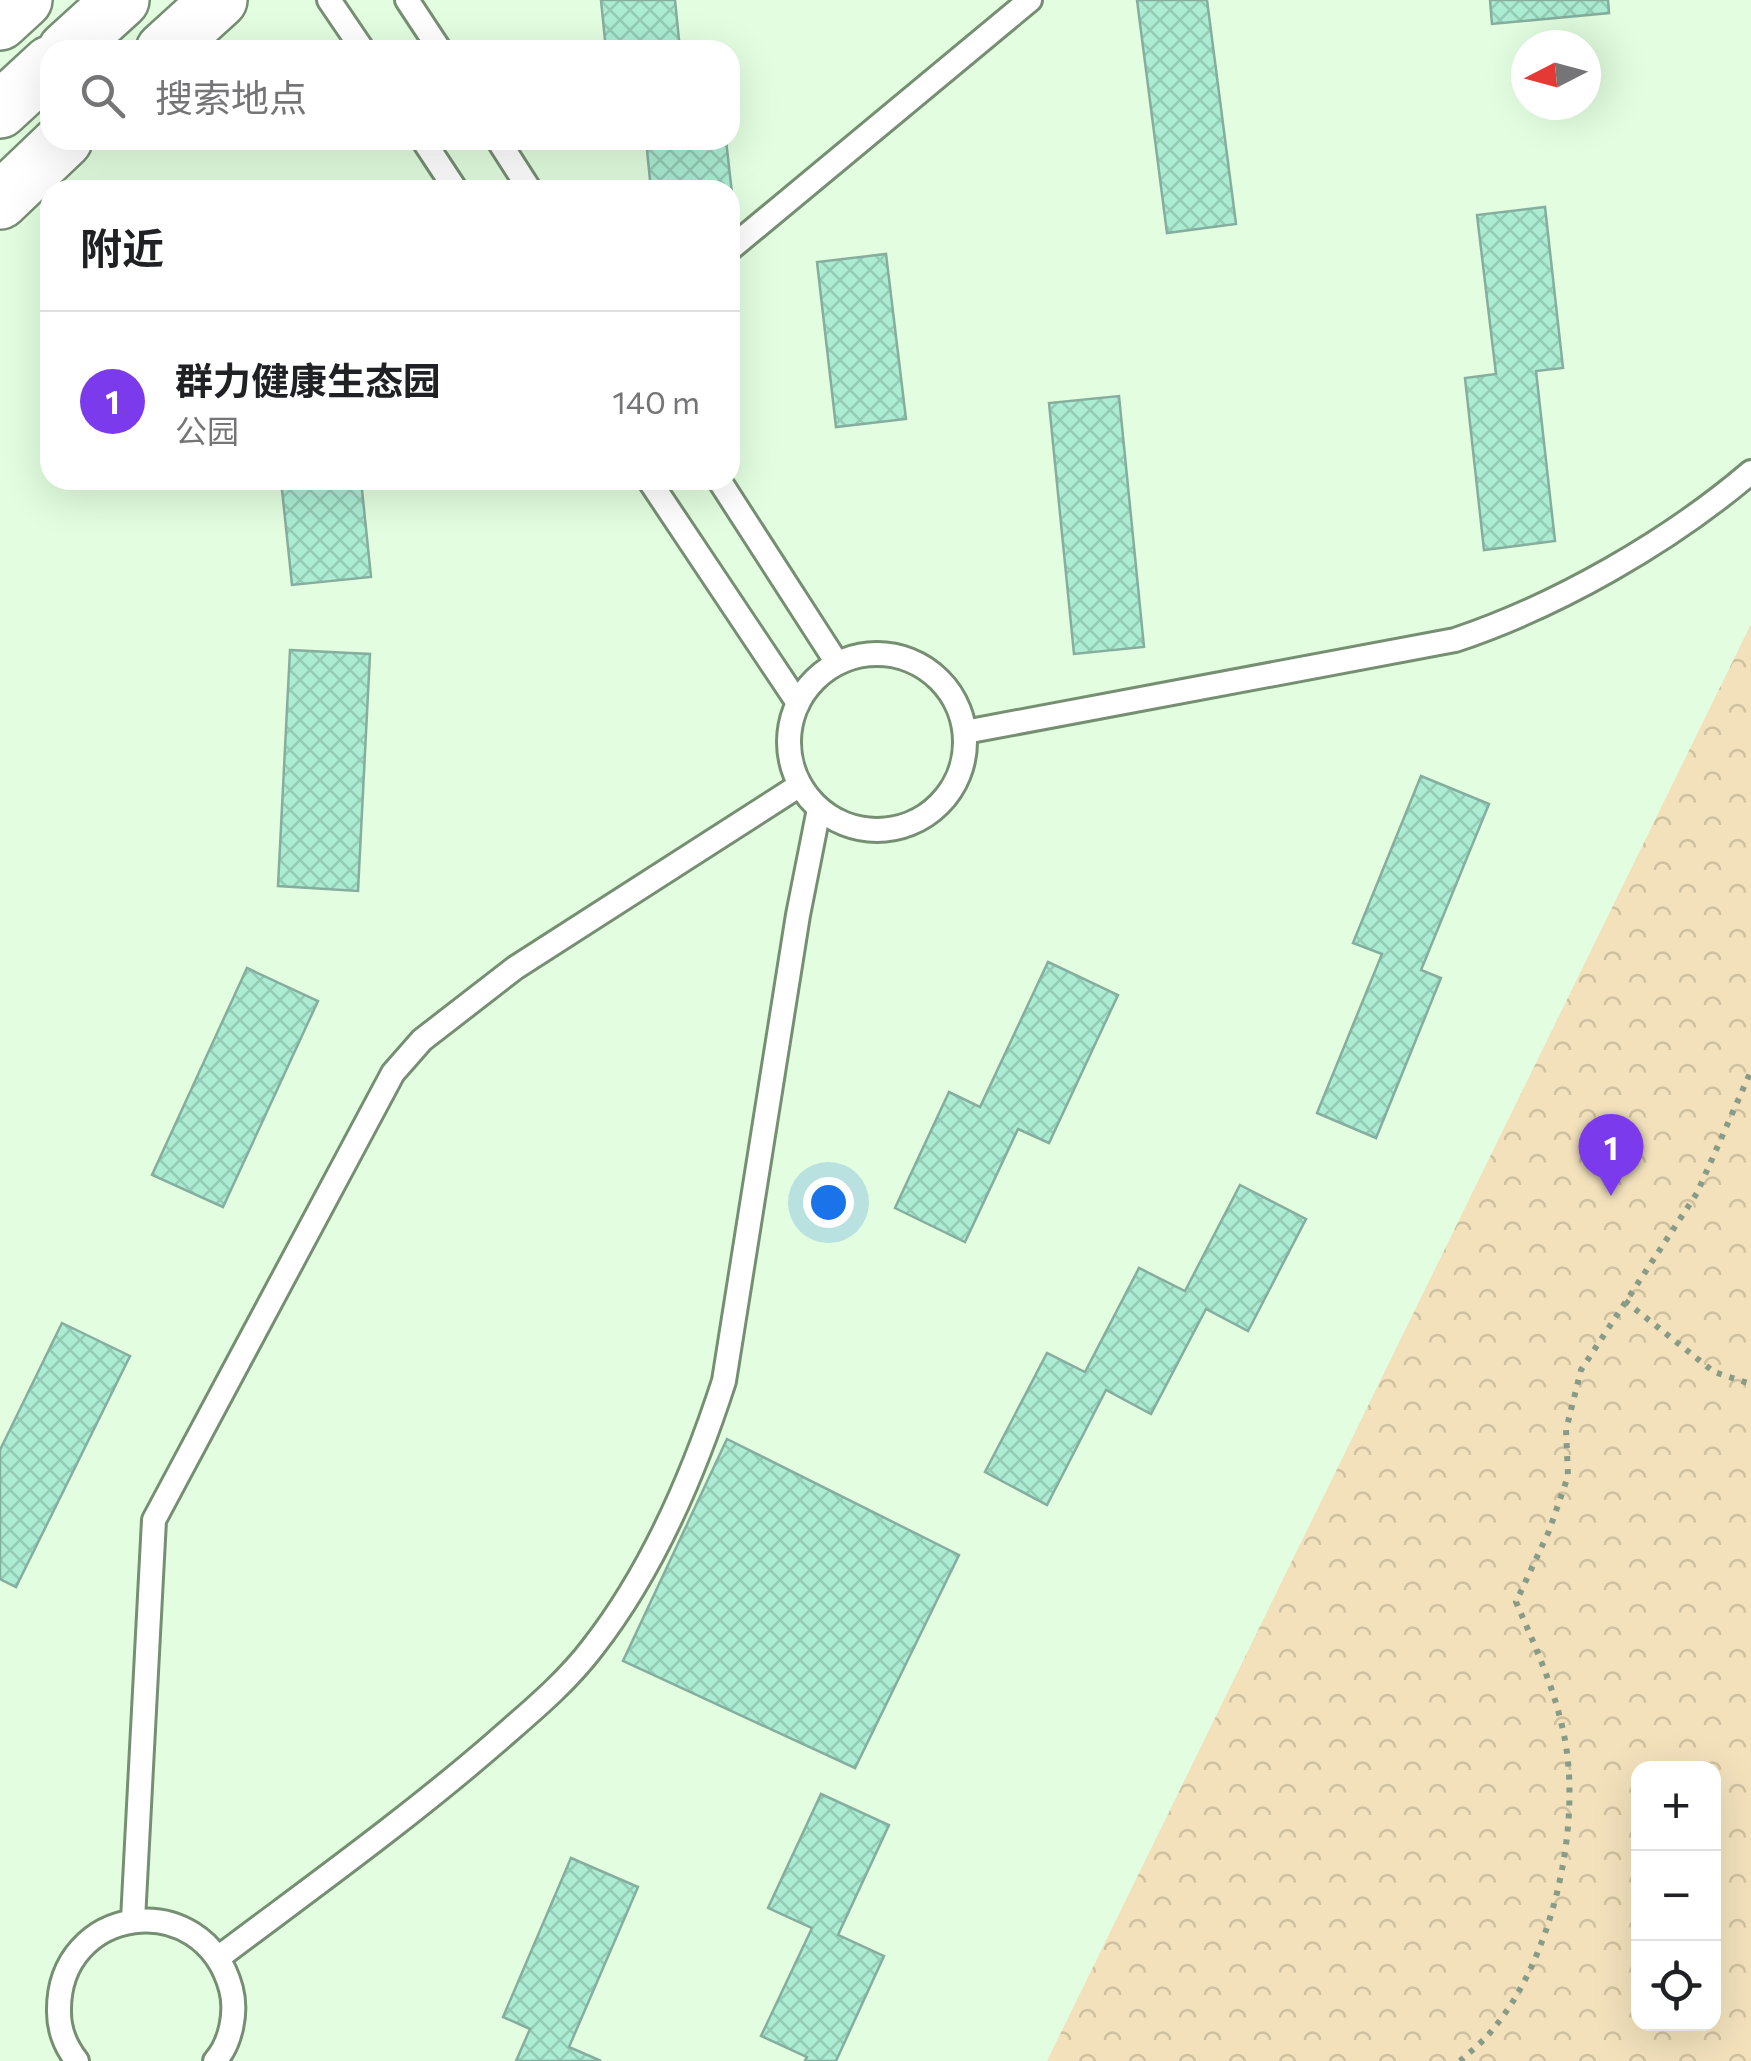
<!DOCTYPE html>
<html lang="zh">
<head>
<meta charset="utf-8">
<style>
  :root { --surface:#fff; --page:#f6f6f6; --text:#202124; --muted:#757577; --line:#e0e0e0; --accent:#7c3aed }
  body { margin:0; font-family:Commissioner,"Noto Sans SC",sans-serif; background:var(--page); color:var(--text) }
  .controls { position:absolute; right:30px; bottom:30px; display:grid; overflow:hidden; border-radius:20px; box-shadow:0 10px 40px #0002 }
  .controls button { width:90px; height:90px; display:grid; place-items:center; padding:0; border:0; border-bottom:2px solid var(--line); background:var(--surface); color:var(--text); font:50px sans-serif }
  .compass { position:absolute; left:1511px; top:30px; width:90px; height:90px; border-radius:50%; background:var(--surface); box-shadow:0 10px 40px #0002; rotate:264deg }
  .you { position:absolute; left:828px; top:1202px; width:35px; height:35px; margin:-25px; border:8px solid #fff; border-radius:50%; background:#1a73e8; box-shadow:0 0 0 15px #1a73e833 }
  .badge { display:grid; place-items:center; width:65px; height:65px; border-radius:50%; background:var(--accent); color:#fff; font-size:32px; font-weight:700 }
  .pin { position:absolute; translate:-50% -82px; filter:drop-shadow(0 2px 5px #0008) }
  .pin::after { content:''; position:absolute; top:52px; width:35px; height:30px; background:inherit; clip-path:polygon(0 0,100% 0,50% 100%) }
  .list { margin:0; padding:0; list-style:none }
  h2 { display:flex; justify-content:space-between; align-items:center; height:130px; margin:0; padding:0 40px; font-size:42px }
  h2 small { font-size:32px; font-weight:400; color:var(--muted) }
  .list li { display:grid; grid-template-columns:65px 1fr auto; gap:30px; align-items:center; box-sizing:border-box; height:180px; padding:0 40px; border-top:2px solid var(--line) }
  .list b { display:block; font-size:38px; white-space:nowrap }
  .list p { margin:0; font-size:32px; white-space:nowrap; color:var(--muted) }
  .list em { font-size:32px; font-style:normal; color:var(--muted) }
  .icon { flex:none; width:55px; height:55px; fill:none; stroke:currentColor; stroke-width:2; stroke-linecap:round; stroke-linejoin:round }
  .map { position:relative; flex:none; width:1751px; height:2061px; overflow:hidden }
  .search { position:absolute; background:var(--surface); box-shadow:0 10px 40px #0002; left:40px; top:40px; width:700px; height:110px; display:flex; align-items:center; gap:25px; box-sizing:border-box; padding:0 35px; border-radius:30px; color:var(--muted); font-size:38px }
  .panel { position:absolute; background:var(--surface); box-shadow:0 10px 40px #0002; left:40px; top:180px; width:700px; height:310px; border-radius:30px }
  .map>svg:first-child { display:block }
</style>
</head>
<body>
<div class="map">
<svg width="1751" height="2061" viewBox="0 0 1751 2061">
  <defs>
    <pattern id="park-crowns" width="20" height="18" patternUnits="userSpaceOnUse" patternTransform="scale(2.5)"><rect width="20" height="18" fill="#f2e1bb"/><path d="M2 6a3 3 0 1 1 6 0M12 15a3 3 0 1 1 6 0" fill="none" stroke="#cfc1a0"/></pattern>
    <pattern id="building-cross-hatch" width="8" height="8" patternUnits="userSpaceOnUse" patternTransform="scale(2.5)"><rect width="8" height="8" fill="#abecd3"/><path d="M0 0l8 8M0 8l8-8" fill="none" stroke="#93cbb5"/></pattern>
  </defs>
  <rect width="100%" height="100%" fill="#e2fddf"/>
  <!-- park -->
  <path fill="url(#park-crowns)" fill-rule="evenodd" d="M1751,624V2061H1047ZM1638,1768H1714V2024H1638Z"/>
  <!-- building -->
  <g fill="url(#building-cross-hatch)" stroke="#86ae9f" stroke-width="2.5">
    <path d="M601,0H675L680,50H606Z"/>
    <path d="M1137,0H1207L1236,224L1167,233Z"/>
    <path d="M1490,0H1608L1609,13L1492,24Z"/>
    <path d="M646,140H726L735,220H730V190H651Z"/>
    <path d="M1545,207L1563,368L1536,371L1555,541L1484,550L1465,378L1496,374L1477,215Z"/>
    <path d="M886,254L906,419L836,427L817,262Z"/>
    <path d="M1119,396L1144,647L1074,654L1049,403Z"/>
    <path d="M281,480H361L371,577L292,585Z"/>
    <path d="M290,650L370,654L358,891L278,886Z"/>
    <path d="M1421,776L1489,804L1421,970L1441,978L1376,1138L1317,1113L1382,954L1353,943Z"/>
    <path d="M1048,962L1118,995L1049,1143L1018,1129L965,1242L895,1208L949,1092L980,1107Z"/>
    <path d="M247,968L318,1001L223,1207L152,1175Z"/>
    <path d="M1240,1185L1306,1219L1248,1331L1206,1309L1151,1414L1106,1390L1047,1505L985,1472L1047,1353L1085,1372L1139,1268L1185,1291Z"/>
    <path d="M62,1323L130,1356L16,1587L0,1579V1450Z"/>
    <path d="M727,1439L959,1555L855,1768L623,1661Z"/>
    <path d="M821,1794L889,1825L838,1935L884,1956L836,2061H805L807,2057L761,2036L812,1928L768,1908Z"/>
    <path d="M571,1858L638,1887L569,2047L601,2061H516L530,2029L503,2017Z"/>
  </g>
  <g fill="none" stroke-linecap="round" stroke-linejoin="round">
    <!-- service casing -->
    <g stroke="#768f73" stroke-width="28">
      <g id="service">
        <path d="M329,0L363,50"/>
        <path d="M407,0L440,50"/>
        <path d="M423,140L456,190"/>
        <path d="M498,140L530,190"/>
        <path d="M730,249L1030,0"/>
        <path d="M649,480L798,703"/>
        <path d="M719,480L837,663"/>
        <circle cx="877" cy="742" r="88"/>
        <path d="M965,732L1455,640C1557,606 1669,542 1751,472"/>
        <path d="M133,1920L154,1520L393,1073L422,1040L515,968L800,785"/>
        <path d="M218,1958C311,1888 406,1820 495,1743C528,1714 566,1683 593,1647C653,1570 694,1474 724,1381L798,915L819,809"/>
        <path d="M77,2061C66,2047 59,2030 59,2012C57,1905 203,1885 231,1989C237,2012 231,2043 215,2061"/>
      </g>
    </g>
    <!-- tertiary casing -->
    <g stroke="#768f73" stroke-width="60">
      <g id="tertiary">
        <path d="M164,50L219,0"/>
        <path d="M0,201L64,140"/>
      </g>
    </g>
    <!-- secondary casing -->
    <g stroke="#768f73" stroke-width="60">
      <g id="secondary">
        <path d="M0,22L24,0"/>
        <path d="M66,50L121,0"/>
        <path d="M0,110L50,64"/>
      </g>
    </g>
    <!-- path -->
    <g stroke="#889b86" stroke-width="6" stroke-dasharray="5 8" stroke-linecap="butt">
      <path d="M1625,1301L1714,1372L1751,1384"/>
      <path d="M1460,2061C1471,2051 1484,2041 1493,2029C1551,1960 1580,1834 1566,1746C1558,1696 1536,1648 1516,1602L1549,1531L1568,1476L1566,1430L1581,1370L1697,1193L1751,1071"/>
    </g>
    <!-- service -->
    <use href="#service" stroke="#fff" stroke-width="22"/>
    <!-- tertiary -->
    <use href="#tertiary" stroke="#fff" stroke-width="55"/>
    <!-- secondary -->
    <use href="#secondary" stroke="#fff" stroke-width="55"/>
  </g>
</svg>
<div class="controls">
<button>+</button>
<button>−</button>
<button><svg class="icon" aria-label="locate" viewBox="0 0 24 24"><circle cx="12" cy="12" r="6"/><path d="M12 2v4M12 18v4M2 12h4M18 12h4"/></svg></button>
</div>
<svg class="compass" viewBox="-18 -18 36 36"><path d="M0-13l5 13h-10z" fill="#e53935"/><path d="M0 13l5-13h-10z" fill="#757577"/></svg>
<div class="you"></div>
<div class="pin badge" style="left:1611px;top:1196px">1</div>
<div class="search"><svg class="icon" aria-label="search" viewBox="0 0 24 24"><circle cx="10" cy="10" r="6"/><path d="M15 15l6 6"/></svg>搜索地点</div>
<section class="panel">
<h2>附近<small></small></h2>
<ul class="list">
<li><span class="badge">1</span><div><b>群力健康生态园</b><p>公园</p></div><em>140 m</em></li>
</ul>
</section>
</div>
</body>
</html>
